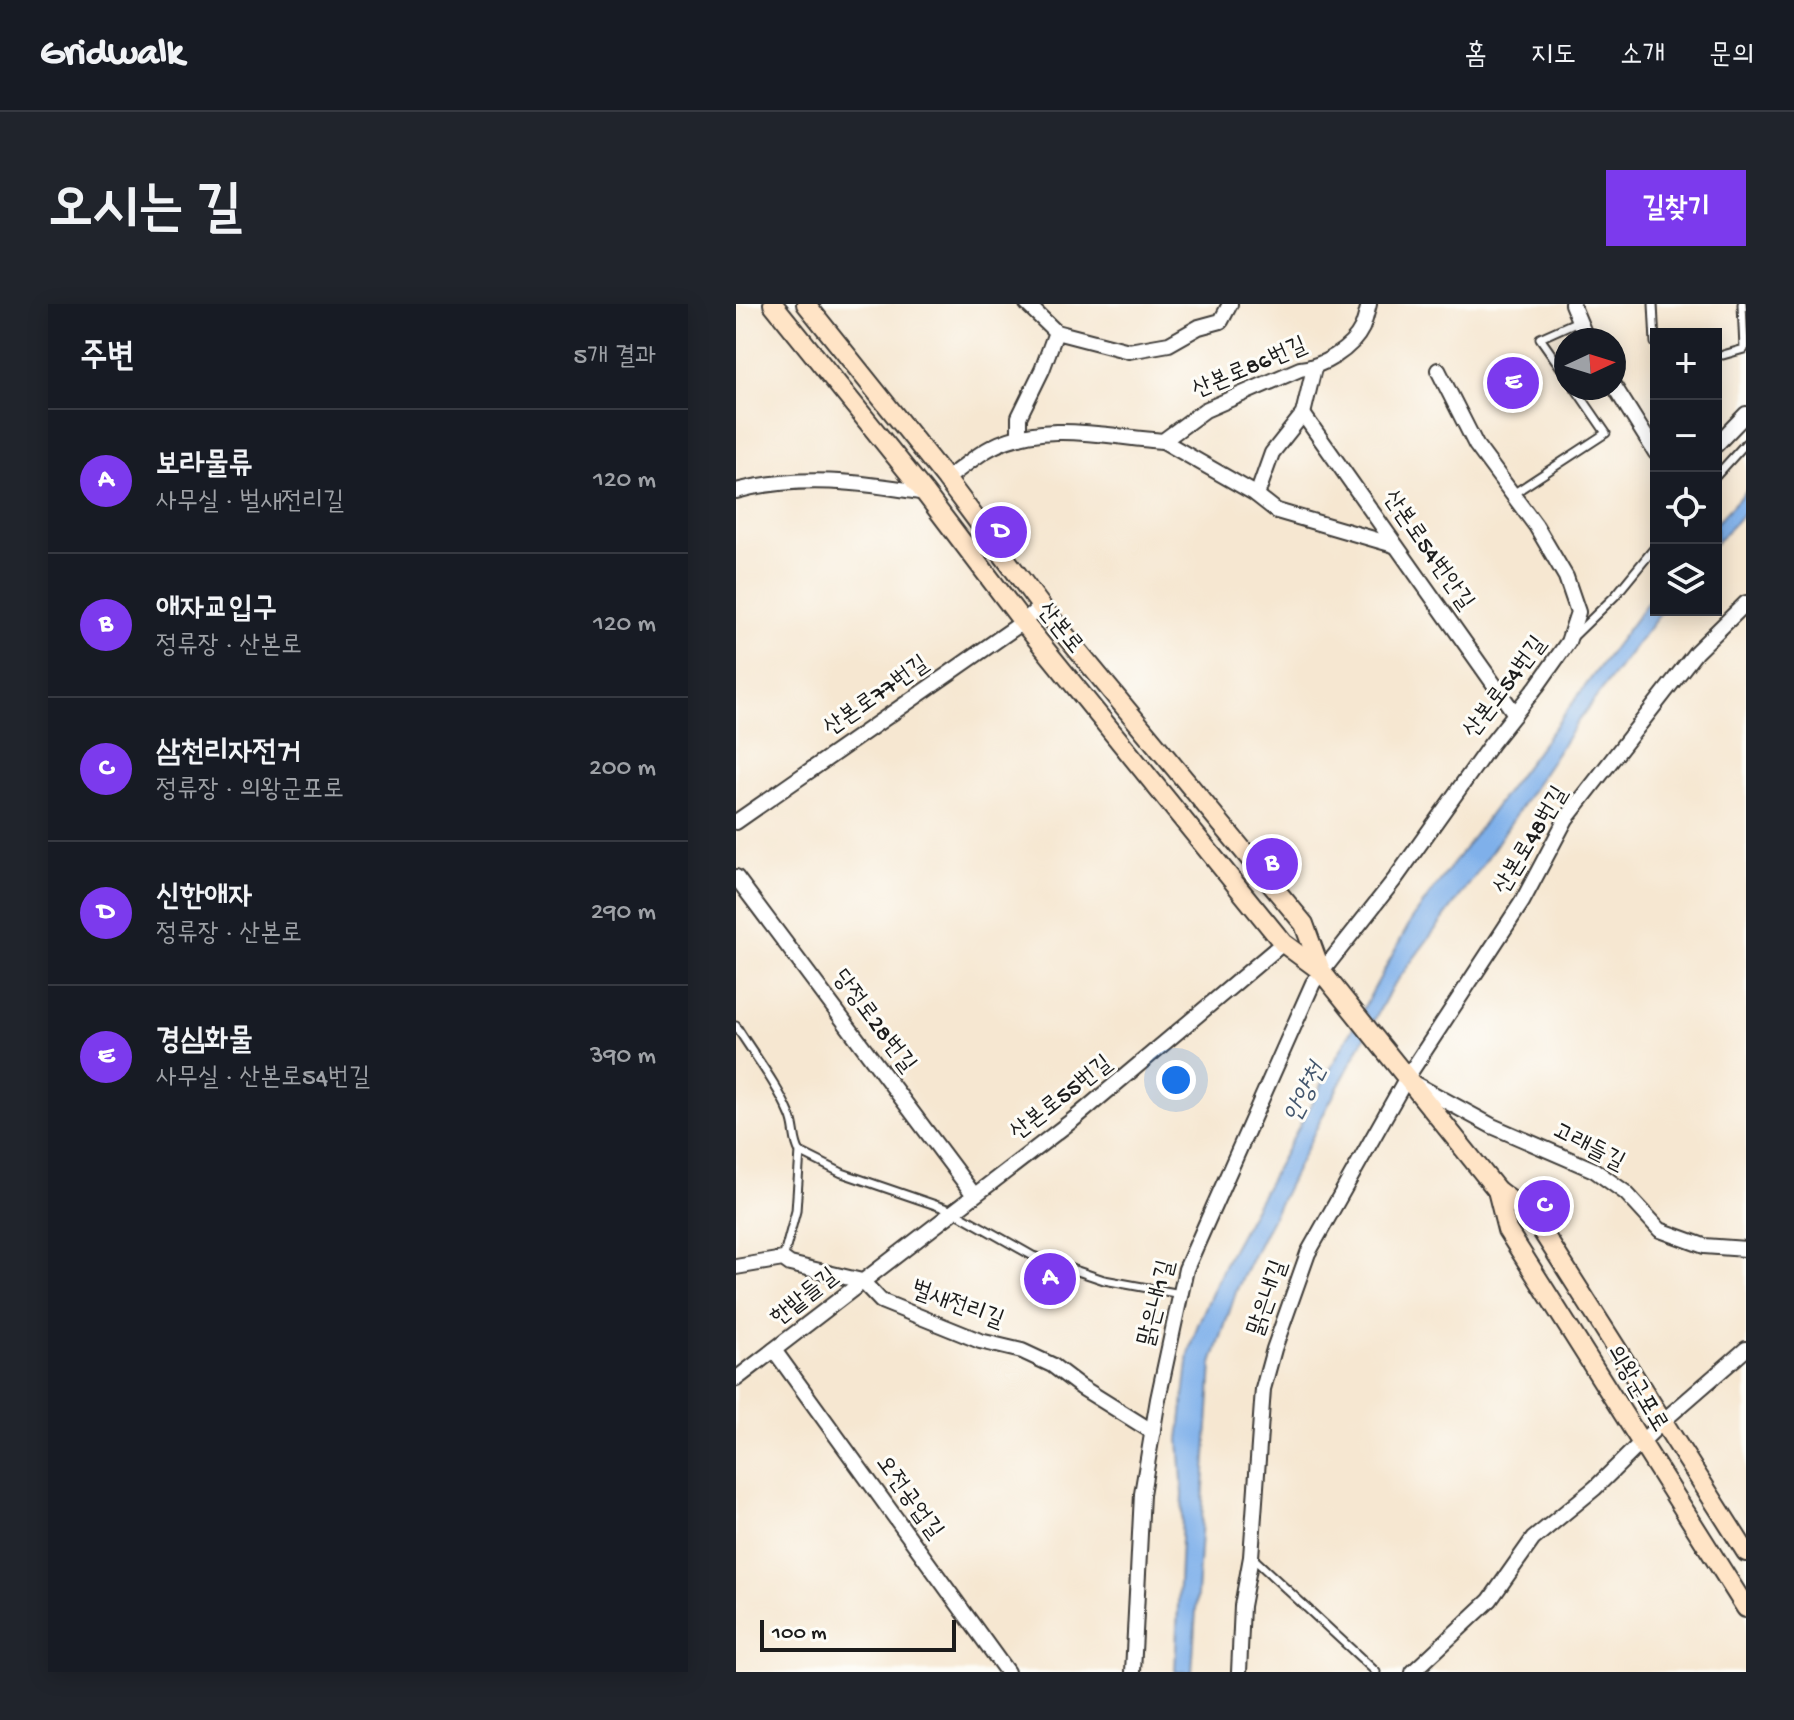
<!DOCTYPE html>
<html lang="ko">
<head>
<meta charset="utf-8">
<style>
  :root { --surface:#171b24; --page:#20242c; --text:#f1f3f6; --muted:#9ea1a6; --line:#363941; --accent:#7c3aed }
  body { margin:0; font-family:"Gochi Hand","Poor Story",sans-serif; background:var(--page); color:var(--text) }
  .controls { position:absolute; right:24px; top:24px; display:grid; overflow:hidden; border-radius:0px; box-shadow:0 4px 20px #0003 }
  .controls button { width:72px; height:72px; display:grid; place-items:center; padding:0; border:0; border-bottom:2px solid var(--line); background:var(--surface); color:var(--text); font:40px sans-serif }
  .compass { position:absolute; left:818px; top:24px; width:72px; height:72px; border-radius:50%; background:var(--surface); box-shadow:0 4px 20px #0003; rotate:86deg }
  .scale { position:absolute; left:24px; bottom:20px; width:196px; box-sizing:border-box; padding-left:8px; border:4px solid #1c1c1c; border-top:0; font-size:22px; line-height:28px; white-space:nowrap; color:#1c1c1c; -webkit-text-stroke:6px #fdfcf7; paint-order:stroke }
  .you { position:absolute; left:440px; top:776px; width:28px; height:28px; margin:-20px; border:6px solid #fff; border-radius:50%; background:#1a73e8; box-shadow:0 0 0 12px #1a73e833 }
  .badge { display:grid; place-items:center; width:52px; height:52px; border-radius:50%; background:var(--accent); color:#fff; font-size:26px; font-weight:700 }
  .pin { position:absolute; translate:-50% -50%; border:4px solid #fff; box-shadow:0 2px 8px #0006 }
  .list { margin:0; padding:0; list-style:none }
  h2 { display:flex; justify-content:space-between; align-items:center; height:104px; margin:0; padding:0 32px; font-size:34px }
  h2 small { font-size:26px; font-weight:400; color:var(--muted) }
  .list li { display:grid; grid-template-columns:52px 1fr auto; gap:24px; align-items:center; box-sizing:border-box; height:144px; padding:0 32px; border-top:2px solid var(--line) }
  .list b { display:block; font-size:30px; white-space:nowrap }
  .list p { margin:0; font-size:26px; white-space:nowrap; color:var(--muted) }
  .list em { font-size:26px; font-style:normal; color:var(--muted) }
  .icon { flex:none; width:44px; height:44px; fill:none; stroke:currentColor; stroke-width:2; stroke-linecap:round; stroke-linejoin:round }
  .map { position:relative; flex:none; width:1010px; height:1368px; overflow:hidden; border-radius:0px }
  header { display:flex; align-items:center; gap:48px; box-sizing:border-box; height:112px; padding:0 40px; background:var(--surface); border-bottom:2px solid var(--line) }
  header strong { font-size:38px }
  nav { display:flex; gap:44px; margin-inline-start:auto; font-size:28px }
  .intro { display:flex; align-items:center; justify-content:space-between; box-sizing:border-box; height:192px; padding:0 48px }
  h1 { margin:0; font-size:56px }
  .button { padding:20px 36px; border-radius:0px; background:var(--accent); color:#fff; font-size:28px; font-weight:700 }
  main { display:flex; gap:48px; padding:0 48px }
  aside { flex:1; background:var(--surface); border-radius:0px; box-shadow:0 4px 20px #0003 }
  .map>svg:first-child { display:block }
</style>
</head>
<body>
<header>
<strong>Gridwalk</strong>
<nav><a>홈</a><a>지도</a><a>소개</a><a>문의</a></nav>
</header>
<div class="intro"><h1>오시는 길</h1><a class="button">길찾기</a></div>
<main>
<aside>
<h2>주변<small>5개 결과</small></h2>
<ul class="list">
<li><span class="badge">A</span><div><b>보라물류</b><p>사무실 · 벌새전리길</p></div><em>120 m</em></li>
<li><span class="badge">B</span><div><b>애자교입구</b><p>정류장 · 산본로</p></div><em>120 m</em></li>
<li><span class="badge">C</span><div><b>삼천리자전거</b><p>정류장 · 의왕군포로</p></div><em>200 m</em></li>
<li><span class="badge">D</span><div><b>신한애자</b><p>정류장 · 산본로</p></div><em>290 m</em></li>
<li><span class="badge">E</span><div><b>경심화물</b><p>사무실 · 산본로54번길</p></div><em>390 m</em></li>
</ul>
</aside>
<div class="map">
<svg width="1010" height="1368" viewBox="0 0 1010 1368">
  <rect width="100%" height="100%" fill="#fdfcf7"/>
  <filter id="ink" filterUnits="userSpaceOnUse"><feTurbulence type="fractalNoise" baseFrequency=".0125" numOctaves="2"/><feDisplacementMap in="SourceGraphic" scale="16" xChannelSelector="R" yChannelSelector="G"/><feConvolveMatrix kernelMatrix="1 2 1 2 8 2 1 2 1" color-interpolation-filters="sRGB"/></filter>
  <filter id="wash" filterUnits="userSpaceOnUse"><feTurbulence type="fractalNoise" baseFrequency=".006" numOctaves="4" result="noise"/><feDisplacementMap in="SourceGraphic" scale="32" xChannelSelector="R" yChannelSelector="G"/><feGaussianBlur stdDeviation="1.8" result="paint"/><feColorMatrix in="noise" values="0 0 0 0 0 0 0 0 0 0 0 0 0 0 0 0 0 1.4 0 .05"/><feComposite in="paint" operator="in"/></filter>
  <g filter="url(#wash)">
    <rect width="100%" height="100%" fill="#f6e7d1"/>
    <!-- water -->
    <g fill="#7fb0ea" stroke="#4e6683" stroke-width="2">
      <path d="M1010,187V207L980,239V219Z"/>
      <path d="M920,287V306H927L842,417L740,571L655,685L587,811L501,985L476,1060L456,1368H439L447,1190L443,1136L453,1050L462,1020L493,951L676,615Z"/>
    </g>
  </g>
  <g filter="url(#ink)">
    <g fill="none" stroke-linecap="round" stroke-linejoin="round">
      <!-- lane casing -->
      <g stroke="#3d3a37" stroke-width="11">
        <g id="lane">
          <path d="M917,0L919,39"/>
          <path d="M987,51L1008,45L1006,0"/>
          <path d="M830,71L804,34L842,17"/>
          <path d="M980,172L1010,139"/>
          <path d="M777,190L870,129L839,84"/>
          <path d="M838,332L879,292L920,242"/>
          <path d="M0,722C18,751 41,780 54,811C60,823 57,837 64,848L106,869L217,907L297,952L368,976L445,990"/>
          <path d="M47,955L60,907L64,848"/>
          <path d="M517,1254L640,1368"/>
        </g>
      </g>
      <!-- street casing -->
      <g stroke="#3d3a37" stroke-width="18">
        <g id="street">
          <path d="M291,0L320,28"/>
          <path d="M836,0L851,36"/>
          <path d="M878,82L920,149"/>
          <path d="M567,110L779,410"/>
          <path d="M283,133V113L306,66L320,28L393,47L433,40L463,23L485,17L494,0"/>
          <path d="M427,137L518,189L541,207L658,241"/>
          <path d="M980,141L1010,110"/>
          <path d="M210,175C225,165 240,151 256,143C309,116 371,133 427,137L469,106L564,65C586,63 616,45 626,24C629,17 631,8 633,0"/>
          <path d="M0,187C63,170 125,178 189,189"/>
          <path d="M521,191L536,149L567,110L578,64"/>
          <path d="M0,518L287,318L305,302"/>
          <path d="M0,573L238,891"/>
          <path d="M677,779L756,822L858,866L890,889L924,926L968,942L1010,945"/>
          <path d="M0,963L47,955L54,960L126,977L145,997L244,1037L286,1047L316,1061L345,1083L417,1128"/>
          <path d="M38,1046L271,1368"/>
          <path d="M0,1075L338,815L547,639"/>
          <path d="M397,1368L406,1190L422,1095L450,965L577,679L659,575L755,440L801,382L832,338L842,308L830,273L800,222L740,141L702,66"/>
          <path d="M503,1368L506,1302L515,1253L527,1085L538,1045L572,949L670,775L786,598L830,515L960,348L1010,299"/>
          <path d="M677,1368L754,1296L797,1235L859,1184L926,1118L1010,1045"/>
        </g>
      </g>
      <!-- secondary casing -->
      <g stroke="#3d3a37" stroke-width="22">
        <g id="secondary">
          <path d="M37,0L189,189L287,318L547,639L585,667L761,886L797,913L1010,1248"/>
          <path d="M70,0L210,175L305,302L568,620L585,667"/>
          <path d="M761,886L771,926L1010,1304"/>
        </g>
      </g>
      <!-- lane -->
      <use href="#lane" stroke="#fff" stroke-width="7"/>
      <!-- street -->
      <use href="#street" stroke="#fff" stroke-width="14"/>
      <!-- secondary -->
      <use href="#secondary" stroke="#ffe4c6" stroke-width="18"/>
    </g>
  </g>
  <g text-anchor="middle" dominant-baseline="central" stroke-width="6" stroke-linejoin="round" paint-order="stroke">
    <!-- street labels -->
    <g font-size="24" fill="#1c1c1c" stroke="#fdfcf7">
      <text transform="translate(514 65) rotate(-23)">산본로86번길</text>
      <text transform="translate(691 247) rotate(55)">산본로54번안길</text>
      <text transform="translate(323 325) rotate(51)">산본로</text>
      <text transform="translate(770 384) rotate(-53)">산본로54번길</text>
      <text transform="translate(141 393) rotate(-35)">산본로77번길</text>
      <text transform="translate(796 537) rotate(-59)">산본로48번길</text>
      <text transform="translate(137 718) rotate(53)">당정로28번길</text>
      <text transform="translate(326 795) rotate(-38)">산본로55번길</text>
      <text transform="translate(852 844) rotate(27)">고래들길</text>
      <text transform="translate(69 994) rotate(-38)">한밭들길</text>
      <text transform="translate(533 994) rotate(-71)">맑은내길</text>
      <text transform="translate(422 999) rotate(-76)">맑은내1길</text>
      <text transform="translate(221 1002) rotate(20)">벌새전리길</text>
      <text transform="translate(900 1085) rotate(59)">의왕군포로</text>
      <text transform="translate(172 1194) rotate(54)">오전공업길</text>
    </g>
    <!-- water labels -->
    <g font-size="26" font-style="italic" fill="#44576e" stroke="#fdfcf7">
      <text transform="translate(571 790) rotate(-63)">안양천</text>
    </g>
  </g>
</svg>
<div class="controls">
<button>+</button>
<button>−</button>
<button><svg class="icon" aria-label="locate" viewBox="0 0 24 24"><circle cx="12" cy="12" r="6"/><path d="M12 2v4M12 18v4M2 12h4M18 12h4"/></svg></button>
<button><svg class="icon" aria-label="layers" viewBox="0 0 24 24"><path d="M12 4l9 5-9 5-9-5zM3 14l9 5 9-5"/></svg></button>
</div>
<svg class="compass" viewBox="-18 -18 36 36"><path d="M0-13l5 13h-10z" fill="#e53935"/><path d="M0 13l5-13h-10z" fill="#9ea1a6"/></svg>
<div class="scale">100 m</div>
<div class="you"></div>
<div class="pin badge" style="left:314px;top:975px">A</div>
<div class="pin badge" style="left:536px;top:560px">B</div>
<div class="pin badge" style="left:808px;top:902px">C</div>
<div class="pin badge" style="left:265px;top:228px">D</div>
<div class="pin badge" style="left:777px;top:79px">E</div>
</div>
</main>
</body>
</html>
